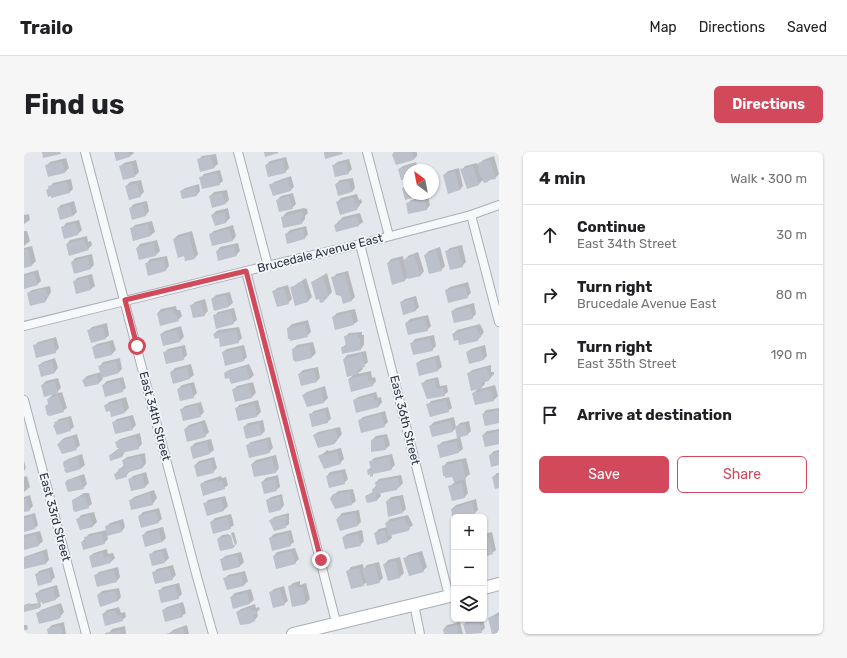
<!DOCTYPE html>
<html lang="en">
<head>
<meta charset="utf-8">
<style>
  :root { --surface:#fff; --page:#f6f6f6; --text:#202124; --muted:#757577; --line:#e0e0e0; --accent:#d1495b }
  body { margin:0; font-family:Rubik,sans-serif; background:var(--page); color:var(--text) }
  .controls { position:absolute; right:12px; bottom:12px; display:grid; overflow:hidden; border-radius:6px; box-shadow:0 1px 3px #0004 }
  .controls button { width:36px; height:36px; display:grid; place-items:center; padding:0; border:0; border-bottom:1px solid var(--line); background:var(--surface); color:var(--text); font:20px sans-serif }
  .compass { position:absolute; left:379px; top:12px; width:36px; height:36px; border-radius:50%; background:var(--surface); box-shadow:0 1px 3px #0004; rotate:328deg }
  .stop { position:absolute; width:12px; height:12px; margin:-9px; border:3px solid #d1495b; border-radius:50%; background:#fff }
  .stop.end { background:#d1495b; border-color:#fff; box-shadow:0 1px 4px #0008 }
  .list { margin:0; padding:0; list-style:none }
  h2 { display:flex; justify-content:space-between; align-items:center; height:52px; margin:0; padding:0 16px; font-size:17px }
  h2 small { font-size:13px; font-weight:400; color:var(--muted) }
  .list li { display:grid; grid-template-columns:26px 1fr auto; gap:12px; align-items:center; box-sizing:border-box; height:60px; padding:0 16px; border-top:1px solid var(--line) }
  .list b { display:block; font-size:15px; white-space:nowrap }
  .list p { margin:0; font-size:13px; white-space:nowrap; color:var(--muted) }
  .list em { font-size:13px; font-style:normal; color:var(--muted) }
  .actions { display:flex; gap:8px; padding:12px 16px }
  .actions a { flex:1; padding:9px 0; border:1px solid var(--accent); border-radius:6px; text-align:center; font-size:14px; color:var(--accent) }
  .actions .main { background:var(--accent); color:#fff }
  .icon { flex:none; width:22px; height:22px; fill:none; stroke:currentColor; stroke-width:2; stroke-linecap:round; stroke-linejoin:round }
  .map { position:relative; flex:none; width:475px; height:482px; overflow:hidden; border-radius:6px }
  header { display:flex; align-items:center; gap:24px; box-sizing:border-box; height:56px; padding:0 20px; background:var(--surface); border-bottom:1px solid var(--line) }
  header strong { font-size:19px }
  nav { display:flex; gap:22px; margin-inline-start:auto; font-size:14px }
  .intro { display:flex; align-items:center; justify-content:space-between; box-sizing:border-box; height:96px; padding:0 24px }
  h1 { margin:0; font-size:28px }
  .button { padding:10px 18px; border-radius:6px; background:var(--accent); color:#fff; font-size:14px; font-weight:700 }
  main { display:flex; gap:24px; padding:0 24px }
  aside { flex:1; background:var(--surface); border-radius:6px; box-shadow:0 1px 3px #0004 }
  .map>svg:first-child { display:block }
</style>
</head>
<body>
<header>
<strong>Trailo</strong>
<nav><a>Map</a><a>Directions</a><a>Saved</a></nav>
</header>
<div class="intro"><h1>Find us</h1><a class="button">Directions</a></div>
<main>
<div class="map">
<svg width="475" height="482" viewBox="0 0 475 482">
  <rect width="100%" height="100%" fill="#e4e7ec"/>
  <!-- shadow -->
  <g fill="#0003">
    <path d="M91,0H109L110,1L106,4Z"/>
    <path d="M371,0H393V4L390,7Z"/>
    <path d="M192,2L194,12L190,15L174,8L178,4Z"/>
    <path d="M470,4L475,22L471,26L464,29L459,28L454,33L438,18L441,14L453,11L454,13L459,8Z"/>
    <path d="M262,5L265,16L261,20L242,13L246,9Z"/>
    <path d="M42,6L45,16L41,20L25,24L22,14L26,10Z"/>
    <path d="M325,7L328,17L324,21L309,14L313,10Z"/>
    <path d="M112,8L115,20L111,24L100,27L97,14L100,11Z"/>
    <path d="M392,10L394,18H385V25L375,17L379,14Z"/>
    <path d="M435,16L439,34L436,38L420,23L424,19Z"/>
    <path d="M196,18L199,29L195,32L177,26L180,22Z"/>
    <path d="M267,24L270,35L267,38L246,34L250,30Z"/>
    <path d="M329,26L331,36L328,40L312,32L316,28Z"/>
    <path d="M47,27L49,37L45,41L23,38L29,31Z"/>
    <path d="M117,28L120,40L116,44L102,34L106,30Z"/>
    <path d="M175,32L176,39L173,43L157,39L161,36Z"/>
    <path d="M382,32H385V42H395L381,46L379,36Z"/>
    <path d="M203,38L205,48L202,51L186,44L190,40Z"/>
    <path d="M269,41L272,52L268,56L253,48L257,44Z"/>
    <path d="M333,42L335,48L337,47L338,50L333,57L313,50L317,46Z"/>
    <path d="M404,44L406,53L403,57L383,52L387,48Z"/>
    <path d="M50,49L53,60L49,64L34,56L37,53Z"/>
    <path d="M123,49L125,59L122,63L106,56L110,52Z"/>
    <path d="M204,56L206,66L202,70L192,73L188,63L192,59Z"/>
    <path d="M280,56L283,57L284,61L281,64V67L278,71L260,75L259,64L263,60Z"/>
    <path d="M336,61L339,70L335,73H311L319,65Z"/>
    <path d="M5,62L6,68L0,72V63Z"/>
    <path d="M55,68L58,78L54,82L39,75L42,71Z"/>
    <path d="M128,69L131,80L127,83L107,77L111,73Z"/>
    <path d="M209,73L212,84L209,88L189,93L186,82L190,79Z"/>
    <path d="M282,74L284,82L281,86L262,82L266,78Z"/>
    <path d="M0,79H3L6,89L0,94Z"/>
    <path d="M168,79L174,102L171,106L150,87L154,83Z"/>
    <path d="M63,84L64,90L67,89L68,93L64,97L43,92L46,88Z"/>
    <path d="M133,88L136,99L132,103L115,107L113,96L116,92Z"/>
    <path d="M214,91L216,99L212,103L193,99L196,95Z"/>
    <path d="M438,93L442,110L438,114L422,100L426,96Z"/>
    <path d="M8,94L12,109L8,113L0,115V96Z"/>
    <path d="M416,95L421,114L417,118L401,103L405,99Z"/>
    <path d="M394,100L400,119L397,123L385,124L380,129L364,111L367,107L379,104L380,109L384,104Z"/>
    <path d="M68,102L70,113L67,116L48,110L51,106Z"/>
    <path d="M143,104L145,114L142,118L123,111L126,107Z"/>
    <path d="M14,118L17,129L13,133L0,136V122Z"/>
    <path d="M324,119L331,145L327,149L317,143L309,126L312,122Z"/>
    <path d="M303,121L308,140L300,149L288,130Z"/>
    <path d="M68,122L71,134L67,137L50,130L53,126Z"/>
    <path d="M282,126L288,145L284,149L272,152L267,136Z"/>
    <path d="M444,130L447,141L443,145L422,138L426,135Z"/>
    <path d="M264,133L268,147L264,151L250,139L253,136Z"/>
    <path d="M26,134L27,140L21,150L4,141L8,138Z"/>
    <path d="M206,140L209,151L205,154L190,158L188,147L192,143Z"/>
    <path d="M392,144L395,155L391,159L377,150L381,147Z"/>
    <path d="M181,147L184,159L180,163L167,154L171,150Z"/>
    <path d="M450,151L452,162L448,166L428,159L432,156Z"/>
    <path d="M152,154L153,158H156L158,164L154,168L134,161L137,157Z"/>
    <path d="M210,156L213,168L209,171L190,164L194,160Z"/>
    <path d="M331,157L334,169L330,172L312,177L309,165L313,161Z"/>
    <path d="M404,163L407,174L403,178L382,171L386,167Z"/>
    <path d="M284,168L287,180L283,184L264,176L268,172Z"/>
    <path d="M83,171L85,183L82,186L64,179L68,175Z"/>
    <path d="M456,172L460,180L454,188L435,187L429,182L433,178Z"/>
    <path d="M157,174L160,185L156,189L140,193L137,182L141,179Z"/>
    <path d="M215,175L218,186L214,190L190,182L194,178Z"/>
    <path d="M338,180V183H340V193L337,197L318,196L323,191L321,185L325,181Z"/>
    <path d="M410,183L412,194L408,198L388,191L391,187Z"/>
    <path d="M32,185L35,196L31,200L10,194L14,190Z"/>
    <path d="M89,188L92,198L88,202L72,206L69,195L73,192Z"/>
    <path d="M289,190L292,201L288,205L272,209L269,197L273,193Z"/>
    <path d="M161,193L163,203L159,207L140,201L144,197Z"/>
    <path d="M220,193L223,205L219,209L199,200L203,197Z"/>
    <path d="M461,193L463,204L460,207L443,200L447,197Z"/>
    <path d="M342,199L344,210L338,215L339,217L333,222L347,219L348,226L351,225L352,229L349,233L325,227L330,222L320,207L323,203Z"/>
    <path d="M415,203L418,215L414,218L396,223L393,211L397,208Z"/>
    <path d="M31,206L34,216L31,220L15,213L19,210Z"/>
    <path d="M96,206L98,217L95,220L78,225L79,227L75,231L61,234L59,228L63,224L77,220L76,214L79,210Z"/>
    <path d="M167,212L170,223L166,226L150,230L147,220L151,216Z"/>
    <path d="M225,212L230,223L226,227L207,231L206,225L201,222L205,218Z"/>
    <path d="M467,213V220H470V222L465,228L461,229V232L456,237L471,233L474,244L470,248L449,241L455,236L444,222L448,218Z"/>
    <path d="M294,215L296,226L292,230L275,222L279,218Z"/>
    <path d="M99,225L102,236L98,239L79,233L83,229Z"/>
    <path d="M414,225L416,234L423,233L424,240L420,243L399,231L402,228Z"/>
    <path d="M34,226L37,236L31,242L38,240L43,256L39,259L25,251L24,247L30,241L18,233L22,229Z"/>
    <path d="M170,230L173,241L169,245L154,237L158,233Z"/>
    <path d="M229,230L232,241L228,245L212,249L209,238L213,234Z"/>
    <path d="M301,234L304,246L300,250L283,254L279,243L283,240Z"/>
    <path d="M352,240L354,246L357,245L358,250L355,254L330,248L334,245Z"/>
    <path d="M102,245L105,256L101,260L88,263L87,258L81,254L85,250Z"/>
    <path d="M425,245L428,256L424,259L404,253L407,249Z"/>
    <path d="M234,248L237,260L233,264L212,257L215,253Z"/>
    <path d="M177,250L180,260L176,264L157,258L161,254Z"/>
    <path d="M304,255L307,267L303,270L286,263L290,259Z"/>
    <path d="M475,256V269L459,262L462,258Z"/>
    <path d="M361,259L364,270L360,274L335,269L339,265Z"/>
    <path d="M109,263L112,273L108,277L89,271L93,267Z"/>
    <path d="M47,264L50,275L46,278L30,273L35,267Z"/>
    <path d="M430,265L432,275L436,271L445,269L447,279L444,282L436,284L439,297L435,300L417,304L415,293L418,290L434,286L432,276L429,279L408,284L406,274L410,270Z"/>
    <path d="M181,268L185,280L181,284L161,277L165,273Z"/>
    <path d="M239,268L241,279L238,282L220,275L224,271Z"/>
    <path d="M316,275L318,282L311,291L290,283L294,280Z"/>
    <path d="M475,277V291L459,283L463,279Z"/>
    <path d="M116,281L118,292L114,296L101,299L98,305L86,303L98,294L92,290L96,287Z"/>
    <path d="M53,282L56,293L52,297L34,292L40,286Z"/>
    <path d="M363,282L366,293L362,297L348,299V288L352,284Z"/>
    <path d="M246,285L249,296L245,300L223,293L227,290Z"/>
    <path d="M187,287L190,298L186,301L170,306L167,295L171,291Z"/>
    <path d="M317,296L320,307L316,311L296,305L303,298L305,299Z"/>
    <path d="M475,298V312L466,303L470,299Z"/>
    <path d="M121,301L122,311L119,315L106,319L102,324L91,322L100,313L99,308L103,305Z"/>
    <path d="M58,302L61,313L57,316L44,320L40,311L44,307Z"/>
    <path d="M368,302L371,313L367,317L351,320L346,323L344,318L348,314L346,310L350,306Z"/>
    <path d="M252,303L255,316L252,320L228,312L232,308Z"/>
    <path d="M190,305L193,316L189,320L171,313L175,309Z"/>
    <path d="M442,306L446,322L441,326L444,341L441,345L426,334L431,330L429,324L420,314L423,310Z"/>
    <path d="M0,309L2,316L0,319Z"/>
    <path d="M321,317L324,327L320,331L303,324L306,320Z"/>
    <path d="M122,320L125,331L121,335L108,338L105,328L109,324Z"/>
    <path d="M473,321H475V335L469,325Z"/>
    <path d="M60,322L63,332L59,336L42,331L46,327Z"/>
    <path d="M254,323L256,335L252,338L238,330L242,326Z"/>
    <path d="M377,323L379,331L373,337L356,341L357,344L353,348L343,350L342,344L349,340V337L353,333L352,330L355,327Z"/>
    <path d="M3,324L6,335L0,340V325Z"/>
    <path d="M197,324L198,326L202,325L204,333L200,336L177,332L181,329Z"/>
    <path d="M329,337L332,349L328,352L310,343L314,339Z"/>
    <path d="M130,338L133,346L128,353L108,357L106,349L110,345Z"/>
    <path d="M60,341H65L68,352L64,355L49,348Z"/>
    <path d="M258,342L260,353L257,357L243,348L247,345Z"/>
    <path d="M6,343L9,354L5,358L0,359V345Z"/>
    <path d="M379,343L382,357L379,360L363,349L367,345Z"/>
    <path d="M201,344L204,354L200,358L183,362L181,352L184,348Z"/>
    <path d="M452,347L454,358L450,362L430,366L428,357L432,353Z"/>
    <path d="M135,356L138,367L134,370L115,364L119,360Z"/>
    <path d="M335,358L337,370L334,373L313,367L318,361Z"/>
    <path d="M70,360L73,370L69,374L56,377L54,367L57,363Z"/>
    <path d="M11,361L14,373L11,376L0,379V364Z"/>
    <path d="M265,361V372L261,375L247,368L250,365Z"/>
    <path d="M207,362L210,373L206,376L187,370L191,366Z"/>
    <path d="M384,363L389,373L383,378L367,382L368,386L364,389L354,392L351,381L355,377L363,375L362,371L366,367Z"/>
    <path d="M99,367L101,375L98,379L83,383L84,387L80,391L58,390L65,382L83,378L82,375L86,371Z"/>
    <path d="M139,375L142,386L138,390L122,394L119,383L123,379Z"/>
    <path d="M267,378L270,390L266,393L246,386L250,382Z"/>
    <path d="M338,378L340,389L336,393L319,385L323,382Z"/>
    <path d="M16,379L19,389L15,393L0,397V383Z"/>
    <path d="M210,380L213,391L210,395L194,387L198,383L205,382L208,393H211L207,381Z"/>
    <path d="M468,380L472,398L468,401L460,404V382Z"/>
    <path d="M142,396L145,406L141,410L128,413L126,403L130,399Z"/>
    <path d="M271,396L275,407L271,411L250,404L253,400Z"/>
    <path d="M23,397L25,408L22,411L0,416V421V405Z"/>
    <path d="M83,397L84,402L89,401L91,406L87,410L69,415L66,404L70,401Z"/>
    <path d="M398,399L403,415L399,419L381,407L384,403Z"/>
    <path d="M217,400L220,410L216,414L200,418L197,408L201,404Z"/>
    <path d="M376,405L380,421L376,425L365,428L361,412L364,408Z"/>
    <path d="M355,410L359,426L355,430H343L339,433L324,419L327,415L339,412L340,417L343,413Z"/>
    <path d="M149,413L152,423L148,427L129,421L133,417Z"/>
    <path d="M28,415L31,425L27,429L12,423L15,419Z"/>
    <path d="M94,415L96,425L93,429L71,424L75,420Z"/>
    <path d="M221,419L224,429L220,433L203,437L200,427L204,423Z"/>
    <path d="M276,429V433L282,431L286,447L282,451L269,454L265,435L269,431Z"/>
    <path d="M155,431L158,442L154,446L135,439L139,435Z"/>
    <path d="M33,433L36,444L32,447L19,451V449H16L17,454L16,455L0,459V453L15,451L12,442L16,438Z"/>
    <path d="M260,434L264,449L260,452L246,441L250,437Z"/>
    <path d="M95,436L97,445L94,449L74,443L78,439Z"/>
    <path d="M227,437L230,448L226,451L209,456L207,445L211,441Z"/>
    <path d="M159,450L162,461L158,464L139,458L143,455Z"/>
    <path d="M37,451L40,460L35,466L13,462L17,458Z"/>
    <path d="M231,452L232,456L235,455L236,457L233,460L234,464L231,468L213,460L217,457Z"/>
    <path d="M95,455L97,461L101,460L102,465L98,468L79,462L83,458Z"/>
    <path d="M475,460V481L469,482L465,466Z"/>
    <path d="M450,467H459L461,476L457,480L443,482L440,472L444,468Z"/>
    <path d="M40,470L42,482H25L24,477L28,473Z"/>
    <path d="M436,470L439,482H421L420,477L423,473Z"/>
    <path d="M0,473H3L4,477L0,479Z"/>
    <path d="M163,473L165,482H145L149,478Z"/>
    <path d="M101,474L102,482H84L88,477Z"/>
  </g>
  <!-- building -->
  <g fill="#bbc0ca">
    <path d="M18,0H36L37,2L19,6Z"/>
    <path d="M90,0H105L106,5L92,9Z"/>
    <path d="M240,0H254L255,1L241,5Z"/>
    <path d="M300,0H318L319,2L301,7Z"/>
    <path d="M370,0H388L390,8L372,13L368,3Z"/>
    <path d="M186,4L191,16L176,20L173,7Z"/>
    <path d="M259,8L262,21L244,25L241,13Z"/>
    <path d="M466,8L472,27L464,28V30L460,31L455,21L454,11Z"/>
    <path d="M38,9L41,21L24,25L21,13Z"/>
    <path d="M322,10L325,22L311,25L308,13Z"/>
    <path d="M108,11L111,25L99,28L95,14Z"/>
    <path d="M389,14L390,18H385V27L377,28L374,17Z"/>
    <path d="M449,14L455,33L443,37L436,17Z"/>
    <path d="M431,19L436,38L424,42L419,23Z"/>
    <path d="M193,21L196,33L178,37L175,25Z"/>
    <path d="M264,27L267,39L249,44L245,33L246,32Z"/>
    <path d="M324,29L328,40L314,44L311,32Z"/>
    <path d="M41,30H43L46,41L27,46V44L24,45L22,38L25,37L24,34Z"/>
    <path d="M113,31L117,45L105,48L101,34Z"/>
    <path d="M385,34V42H394V44L381,48L378,36Z"/>
    <path d="M171,35L173,44L158,47L156,39Z"/>
    <path d="M198,41L202,52L188,56L185,44Z"/>
    <path d="M265,44L269,57L255,60L252,48Z"/>
    <path d="M330,45L331,51H334L333,58L316,63L312,50Z"/>
    <path d="M401,47L403,58L384,62L382,51Z"/>
    <path d="M119,52L122,64L108,68L105,56Z"/>
    <path d="M46,53L49,64L36,68L33,56Z"/>
    <path d="M201,60L202,71L191,74L187,63Z"/>
    <path d="M275,60H279L280,65L277,66L278,72L259,76L257,65Z"/>
    <path d="M333,64L335,74L312,80L310,73L315,72L314,69Z"/>
    <path d="M51,71L54,76V83L40,87L37,75Z"/>
    <path d="M124,72L127,84L109,89L106,76Z"/>
    <path d="M205,77L209,89L188,94L185,82Z"/>
    <path d="M279,77L281,87L263,92L261,82Z"/>
    <path d="M165,82L171,107L161,109L160,104L154,106L149,87Z"/>
    <path d="M59,87L65,98L45,104L42,92Z"/>
    <path d="M130,91L132,104L115,108L112,96Z"/>
    <path d="M210,94L213,104L194,109L192,99Z"/>
    <path d="M434,96L439,115L426,118L421,99Z"/>
    <path d="M4,97L8,114L0,116V98Z"/>
    <path d="M412,98L418,119L405,122L400,103Z"/>
    <path d="M390,103L397,124L384,127L379,108Z"/>
    <path d="M64,105L67,117L50,122L47,110Z"/>
    <path d="M140,107L142,119L124,124L121,111Z"/>
    <path d="M375,107L381,129L368,133L363,111Z"/>
    <path d="M10,121L14,133L0,137V124Z"/>
    <path d="M321,122L328,149L319,152L317,144L312,143L307,125Z"/>
    <path d="M299,124L305,144L299,146L300,150L296,151L295,147L292,148L287,130L293,127L295,128L294,126Z"/>
    <path d="M64,125L67,138L52,142L49,129Z"/>
    <path d="M278,129L284,150L271,154L266,135L274,133L273,131Z"/>
    <path d="M441,134L444,146L424,151L421,138Z"/>
    <path d="M260,136L265,152L253,155L248,139Z"/>
    <path d="M18,137L22,138L24,144L20,145L22,150L6,154L3,141Z"/>
    <path d="M202,143L205,155L190,159L187,147Z"/>
    <path d="M389,147L392,159L379,163L376,150Z"/>
    <path d="M177,150L181,164L169,166L166,153Z"/>
    <path d="M446,155L449,167L430,171L427,159Z"/>
    <path d="M148,157L150,162L152,161L155,169L136,174L133,161Z"/>
    <path d="M207,159L210,172L192,177L189,163Z"/>
    <path d="M327,160L330,173L311,178L308,165Z"/>
    <path d="M401,166L404,179L384,183L381,171Z"/>
    <path d="M281,172L284,185L266,189V187H264L263,176Z"/>
    <path d="M79,175L82,187L67,191L63,178Z"/>
    <path d="M452,175L457,185L454,186V189L435,193L434,188L430,189L428,182Z"/>
    <path d="M153,178L156,190L139,194L136,182Z"/>
    <path d="M212,178L215,191L196,195L195,186L191,187L189,182Z"/>
    <path d="M333,182L335,186H336L337,198L318,202L317,195L322,194L320,184Z"/>
    <path d="M406,186L409,199L389,203L386,191Z"/>
    <path d="M29,188L32,201L12,206L9,193Z"/>
    <path d="M85,191L88,203L71,207L68,195Z"/>
    <path d="M285,193L288,206L271,210V208L269,209L268,197Z"/>
    <path d="M157,196L160,208L142,212L139,200Z"/>
    <path d="M217,196L220,209L201,214L198,200Z"/>
    <path d="M457,196L460,208L445,212L442,200Z"/>
    <path d="M338,202L341,215L334,217L335,222L323,225L319,207Z"/>
    <path d="M411,206L414,219L395,224L392,211Z"/>
    <path d="M28,209L31,221L17,225L14,213Z"/>
    <path d="M92,209L95,221L78,226L74,214Z"/>
    <path d="M163,215L166,227L149,232L146,220Z"/>
    <path d="M222,215L226,227L207,232L205,226L201,227L200,221L203,219Z"/>
    <path d="M462,216L465,222L464,223H466L467,226L465,227V229L457,231L458,236L447,239L443,221Z"/>
    <path d="M290,218L293,230L277,234L274,222Z"/>
    <path d="M73,223L75,232L61,235L58,228Z"/>
    <path d="M343,223L345,229L348,228L349,234L327,240L324,227Z"/>
    <path d="M96,228L99,240L81,245L78,233Z"/>
    <path d="M411,228L413,237L419,236L421,244L403,247L397,231Z"/>
    <path d="M31,229L34,241L20,245L17,233Z"/>
    <path d="M167,233L170,246L156,249L153,237Z"/>
    <path d="M225,233L228,246L211,250L208,237Z"/>
    <path d="M297,237L300,251L283,255L278,243Z"/>
    <path d="M467,237L470,249L451,253L448,241Z"/>
    <path d="M34,243L40,260L26,264L23,263L21,254L24,252L23,247Z"/>
    <path d="M349,243L350,249L353,248L355,255L332,261L329,248Z"/>
    <path d="M422,248L425,260L406,265L402,252Z"/>
    <path d="M98,249L101,261L87,265L86,259L82,260L80,253Z"/>
    <path d="M230,252L232,255L233,265L214,269L211,256Z"/>
    <path d="M173,253L177,265L159,269L156,257Z"/>
    <path d="M301,258L304,271L288,275L285,262Z"/>
    <path d="M475,258V271L461,274L458,262Z"/>
    <path d="M357,262L361,275L337,281L334,268Z"/>
    <path d="M105,266L109,278L91,282L88,270Z"/>
    <path d="M44,267L47,279L33,283L29,273H31L30,270Z"/>
    <path d="M427,269L429,280L408,285L405,274Z"/>
    <path d="M177,271L182,285L163,290L160,277Z"/>
    <path d="M235,271L238,283L222,287L219,275Z"/>
    <path d="M441,272L444,283L433,286L431,275Z"/>
    <path d="M308,278L312,279L314,287L310,288L311,292L294,296L289,283Z"/>
    <path d="M475,279V292L461,295L458,283Z"/>
    <path d="M112,284L115,297L97,301L98,305L86,309L85,303L92,301V299L97,297L96,296H93L91,290Z"/>
    <path d="M49,285L53,298L38,302L33,292H36V289Z"/>
    <path d="M360,285L362,298L347,300V288Z"/>
    <path d="M243,288L246,301L225,306L222,293Z"/>
    <path d="M433,289L435,301L416,306L413,293Z"/>
    <path d="M183,290L186,302L169,307L166,295Z"/>
    <path d="M313,299L317,312L300,317L294,304L300,301L301,303Z"/>
    <path d="M475,300V313L467,315L465,303Z"/>
    <path d="M116,304H117L119,316L102,321L103,325L92,328L90,322L95,321L94,317L100,315L98,308Z"/>
    <path d="M54,305L57,317L43,321L41,320L40,317L42,316H40L39,311L40,309Z"/>
    <path d="M365,305L368,318L349,322V324L346,325V322L344,323L343,318L347,317L345,309Z"/>
    <path d="M248,306L252,321L230,325L227,312Z"/>
    <path d="M187,308L190,321L173,325L170,313Z"/>
    <path d="M438,309L442,327L430,330L428,325L421,326V324H419L418,314Z"/>
    <path d="M318,320L321,332L305,336L302,324Z"/>
    <path d="M118,323L121,336L107,339L104,327Z"/>
    <path d="M475,323V336L471,337L468,325Z"/>
    <path d="M56,325L60,337L44,340L41,331L43,328Z"/>
    <path d="M370,326H374L376,335L373,336V338L352,342L353,349L343,351L341,344L349,342L348,337L352,336L351,330Z"/>
    <path d="M250,327L252,328L253,339L240,342L237,330Z"/>
    <path d="M193,328L194,330L198,328L201,337L179,344L176,332Z"/>
    <path d="M438,331L441,346L428,349L424,334Z"/>
    <path d="M326,340L328,353L311,357L306,347L309,342Z"/>
    <path d="M126,341L129,353L107,358L105,348Z"/>
    <path d="M56,344L57,345L61,344L65,356L51,360L49,358L48,348Z"/>
    <path d="M254,345L256,346L257,350H255L257,351V358L245,361L242,348Z"/>
    <path d="M2,346L6,359L0,360V347Z"/>
    <path d="M375,346L379,361L364,365L362,349Z"/>
    <path d="M197,347L200,359L183,364L179,351Z"/>
    <path d="M448,350L451,363L430,365L429,369L427,357Z"/>
    <path d="M132,359L135,371L117,376L114,364Z"/>
    <path d="M331,361L334,374L316,379L312,367H314V365Z"/>
    <path d="M66,363L69,375L56,378L52,367Z"/>
    <path d="M8,364L11,377L0,380V366Z"/>
    <path d="M259,364H262L263,367L261,368L262,376L250,379L245,368Z"/>
    <path d="M203,365L207,377L189,382L186,370Z"/>
    <path d="M381,366L382,373L384,372L386,377L384,379L364,384L361,371Z"/>
    <path d="M96,371L98,380L83,384L81,374Z"/>
    <path d="M135,378L138,390L121,395L118,383Z"/>
    <path d="M361,378L364,390L353,393L350,381Z"/>
    <path d="M264,381L267,394L248,399L245,386Z"/>
    <path d="M12,382L15,394L0,398V385Z"/>
    <path d="M74,382H78L81,392L59,398L57,390L61,389L60,385Z"/>
    <path d="M334,382L337,394L321,397L318,385Z"/>
    <path d="M207,383L210,396L196,399L193,387Z"/>
    <path d="M464,383L469,402L460,405V385Z"/>
    <path d="M139,399L141,411L128,414L125,402Z"/>
    <path d="M267,399L272,412L252,417L249,404Z"/>
    <path d="M19,400L22,412L0,417V406Z"/>
    <path d="M79,400L80,406L86,404L87,411L68,416L65,404Z"/>
    <path d="M394,402L400,420L385,424L379,406Z"/>
    <path d="M213,403L216,415L199,419L196,407Z"/>
    <path d="M372,409L376,426L364,429L359,412Z"/>
    <path d="M351,413L356,431L343,434L338,417Z"/>
    <path d="M145,416L149,428L131,432L128,420Z"/>
    <path d="M335,416L340,434L327,437L322,419Z"/>
    <path d="M25,418L28,430L14,434L11,422Z"/>
    <path d="M90,418L93,430L73,435L70,423Z"/>
    <path d="M217,422L220,434L203,438L199,426Z"/>
    <path d="M272,433L273,436L278,435L282,452L268,455L264,434Z"/>
    <path d="M151,434L155,447L137,451L134,438Z"/>
    <path d="M29,436L32,448L18,452V450L14,451L11,441Z"/>
    <path d="M256,437L261,453L249,456L245,440Z"/>
    <path d="M87,439V440L91,439L94,449L76,455L73,443Z"/>
    <path d="M223,440L226,452L209,457L206,445Z"/>
    <path d="M6,451V454L15,452L16,456L0,460V453Z"/>
    <path d="M155,453L159,465L141,470L138,458Z"/>
    <path d="M32,454L34,455L37,465L35,467L15,472L12,461Z"/>
    <path d="M227,456L228,459L231,458L233,462L229,463L231,469L225,472L216,473L212,460Z"/>
    <path d="M91,458L93,464L97,463L99,469L81,474L78,462Z"/>
    <path d="M471,463V465L475,464V482H468L464,466Z"/>
    <path d="M455,468L458,481L442,482L439,472Z"/>
    <path d="M36,473L39,482H24L23,477Z"/>
    <path d="M433,473L435,482H420L419,477Z"/>
    <path d="M159,476L161,482H142Z"/>
    <path d="M97,478L98,482H81V481Z"/>
  </g>
  <g fill="none" stroke-linecap="round" stroke-linejoin="round">
    <!-- street casing -->
    <g stroke="#a9aeb7" stroke-width="10">
      <g id="street">
        <path d="M61,0L173,425L189,482"/>
        <path d="M214,0L244,114"/>
        <path d="M343,0L365,84"/>
        <path d="M447,63L475,170"/>
        <path d="M336,92L425,444"/>
        <path d="M222,119L312,470"/>
        <path d="M0,174L222,119L336,92L447,63L475,53"/>
        <path d="M0,248L62,482"/>
        <path d="M390,452L396,482"/>
      </g>
    </g>
    <!-- secondary casing -->
    <g stroke="#a9aeb7" stroke-width="14">
      <g id="secondary">
        <path d="M460,436L475,432"/>
        <path d="M269,482L430,443"/>
      </g>
    </g>
    <!-- street -->
    <use href="#street" stroke="#f7f8fa" stroke-width="8"/>
    <!-- secondary -->
    <use href="#secondary" stroke="#fff" stroke-width="12"/>
  </g>
  <g fill="none" stroke-linecap="round" stroke-linejoin="round">
    <!-- route -->
    <path stroke="#d1495b" stroke-width="5" d="M113,194L101,148L222,119L297,408"/>
  </g>
  <g text-anchor="middle" dominant-baseline="central" stroke-width="3.5" stroke-linejoin="round" paint-order="stroke">
    <!-- street labels -->
    <g font-size="12" fill="#2b3445" stroke="#f4f6f9">
      <text transform="translate(296 101) rotate(-14)">Brucedale Avenue East</text>
      <text transform="translate(131 264) rotate(75)">East 34th Street</text>
      <text transform="translate(381 268) rotate(76)">East 36th Street</text>
      <text transform="translate(31 365) rotate(75)">East 33rd Street</text>
    </g>
  </g>
</svg>
<div class="controls">
<button>+</button>
<button>−</button>
<button><svg class="icon" aria-label="layers" viewBox="0 0 24 24"><path d="M12 4l9 5-9 5-9-5zM3 14l9 5 9-5"/></svg></button>
</div>
<svg class="compass" viewBox="-18 -18 36 36"><path d="M0-13l5 13h-10z" fill="#e53935"/><path d="M0 13l5-13h-10z" fill="#757577"/></svg>
<div class="stop" style="left:113px;top:194px"></div>
<div class="stop end" style="left:297px;top:408px"></div>
</div>
<aside>
<h2>4 min<small>Walk · 300 m</small></h2>
<ul class="list">
<li><svg class="icon" aria-label="ahead" viewBox="0 0 24 24"><path d="M12 20V5M6 11l6-6 6 6"/></svg><div><b>Continue</b><p>East 34th Street</p></div><em>30 m</em></li>
<li><svg class="icon" aria-label="right" viewBox="0 0 24 24"><path d="M7 20v-9h11M14 6l5 5-5 5"/></svg><div><b>Turn right</b><p>Brucedale Avenue East</p></div><em>80 m</em></li>
<li><svg class="icon" aria-label="right" viewBox="0 0 24 24"><path d="M7 20v-9h11M14 6l5 5-5 5"/></svg><div><b>Turn right</b><p>East 35th Street</p></div><em>190 m</em></li>
<li><svg class="icon" aria-label="arrive" viewBox="0 0 24 24"><path d="M6 21V4h12l-3 4 3 4H6"/></svg><div><b>Arrive at destination</b></div></li>
</ul>
<div class="actions"><a class="main">Save</a><a>Share</a></div>
</aside>
</main>
</body>
</html>
